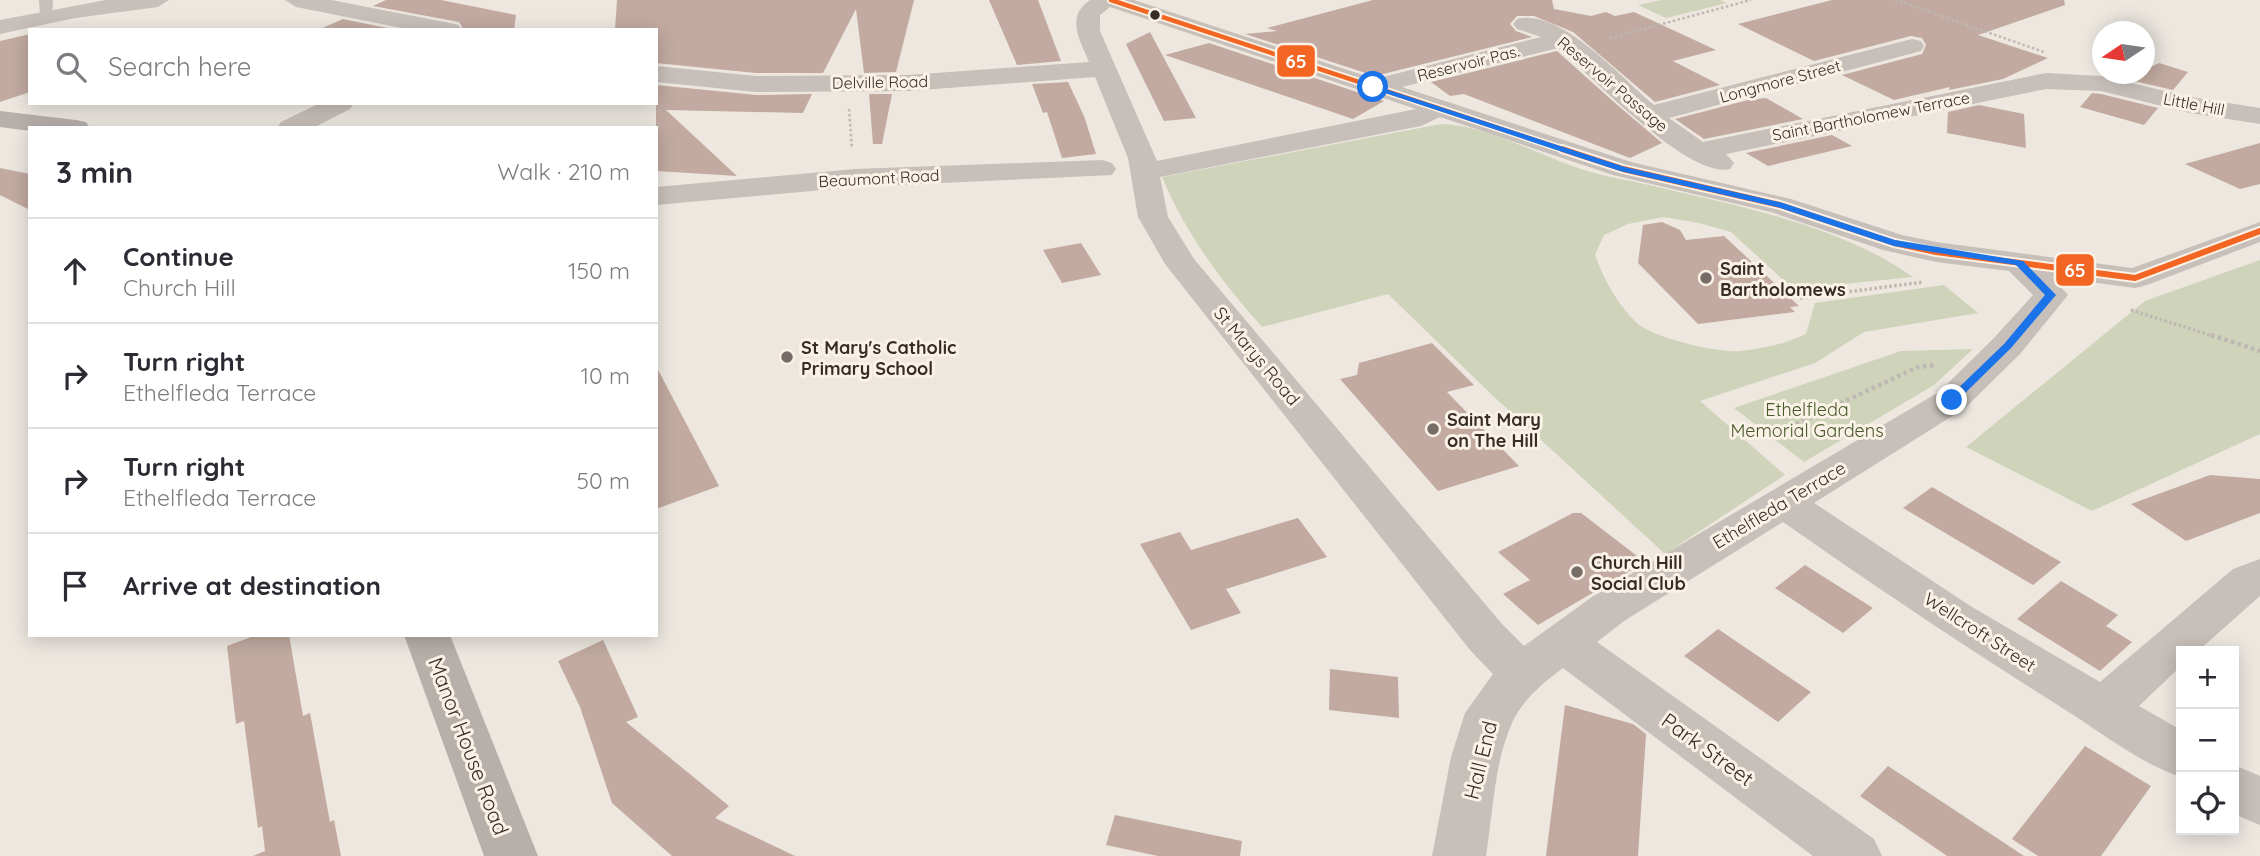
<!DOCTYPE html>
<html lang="en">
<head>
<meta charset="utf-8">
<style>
  :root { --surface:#fff; --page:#f7f7f7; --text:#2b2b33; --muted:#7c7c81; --line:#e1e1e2 }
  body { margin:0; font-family:Quicksand,sans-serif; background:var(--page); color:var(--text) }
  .controls { position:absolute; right:21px; bottom:21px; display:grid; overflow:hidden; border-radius:0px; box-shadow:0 4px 18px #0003 }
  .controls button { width:63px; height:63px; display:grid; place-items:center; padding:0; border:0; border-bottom:2px solid var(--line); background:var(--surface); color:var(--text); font:35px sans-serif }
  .compass { position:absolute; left:2092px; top:21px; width:63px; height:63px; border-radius:50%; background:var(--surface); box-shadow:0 4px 18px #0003; rotate:257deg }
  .stop { position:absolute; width:21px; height:21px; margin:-16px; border:5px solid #1a73e8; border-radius:50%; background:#fff }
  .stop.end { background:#1a73e8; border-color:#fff; box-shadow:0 2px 7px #0008 }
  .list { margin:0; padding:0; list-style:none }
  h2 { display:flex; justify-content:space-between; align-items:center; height:91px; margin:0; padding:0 28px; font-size:30px }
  h2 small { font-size:23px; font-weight:400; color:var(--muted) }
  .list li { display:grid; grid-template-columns:46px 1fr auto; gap:21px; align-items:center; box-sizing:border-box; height:105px; padding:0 28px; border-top:2px solid var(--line) }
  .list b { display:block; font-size:26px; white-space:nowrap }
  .list p { margin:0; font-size:23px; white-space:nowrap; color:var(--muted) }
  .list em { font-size:23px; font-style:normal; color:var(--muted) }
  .icon { flex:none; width:38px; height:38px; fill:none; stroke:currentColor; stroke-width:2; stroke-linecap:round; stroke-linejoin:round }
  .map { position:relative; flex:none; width:2260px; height:856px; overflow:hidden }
  .search { position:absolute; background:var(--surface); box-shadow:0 4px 18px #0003; left:28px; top:28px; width:630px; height:77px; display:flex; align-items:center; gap:18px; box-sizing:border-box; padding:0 24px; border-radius:0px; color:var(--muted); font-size:26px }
  .panel { position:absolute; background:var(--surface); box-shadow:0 4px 18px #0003; left:28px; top:126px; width:630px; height:511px; border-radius:0px }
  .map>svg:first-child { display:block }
</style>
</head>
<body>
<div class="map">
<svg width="2260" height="856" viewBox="0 0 2260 856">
  <rect width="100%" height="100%" fill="#ede7e0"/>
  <!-- green -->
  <g fill="#ced3b9">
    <path d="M1661,0H1720L1727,3L1666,18L1638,5Z"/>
    <path d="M1441,124C1487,125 1542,157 1587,171C1607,177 1628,180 1649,185C1736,206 1838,224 1913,277L1793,289L1731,232L1699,223L1663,217L1628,224L1604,235L1595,255C1604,280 1617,304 1637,323C1653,338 1717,353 1739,351C1762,349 1785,344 1806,334L1815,303L1944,285L1978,313L1864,332L1815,363L1700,401L1785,475L1665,554L1490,393L1388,294L1262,327C1221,281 1186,234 1162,177Z"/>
    <path d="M2260,260V434L2092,511L1966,447L2145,301Z"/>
    <path d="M1973,349L1934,385L1804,462L1734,408L1901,351Z"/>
  </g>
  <!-- building -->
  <g fill="#c2aaa0">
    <path d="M386,0H441L516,15L514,30H464L459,22L373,6Z"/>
    <path d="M617,0H914L896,72L864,73L856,9L823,73H756L656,63V30H615Z"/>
    <path d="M989,0H1038L1061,61L1017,65Z"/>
    <path d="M1373,0H1552L1554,9L1591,16L1606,12L1615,16L1634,12L1716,50L1673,61L1720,85L1655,102L1573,32L1534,16H1517L1510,24L1516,31L1532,37L1375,76L1245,34L1277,31L1267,28Z"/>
    <path d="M1832,0H2064L2065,5L1978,35L2048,58L2003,79L1949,90L1950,87L1894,100L1842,75L1922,54L1926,45L1922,38L1911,36L1814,61L1738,24Z"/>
    <path d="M343,19L397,30H318Z"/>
    <path d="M1150,32L1196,118L1164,121L1126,44Z"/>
    <path d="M30,34V92L0,102V41Z"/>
    <path d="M1209,43L1384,101L1353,119L1165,55Z"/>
    <path d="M1557,51L1615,103L1662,143L1630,158L1464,94L1450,96L1431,82Z"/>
    <path d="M2159,63L2188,72L2173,90L2108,75L2145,74V70Z"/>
    <path d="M1068,82L1084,116L1096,154L1062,158L1047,112L1043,113L1032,84Z"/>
    <path d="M656,85L756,95L812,94L803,113L666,110L737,176L656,171Z"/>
    <path d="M2092,93L2101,94L2158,108L2144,125L2080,107Z"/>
    <path d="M869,94H892L882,144H873Z"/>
    <path d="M1766,98L1803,119L1704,139L1675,119L1748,100Z"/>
    <path d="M1979,105L2024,114L2026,148L1947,133L1948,112Z"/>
    <path d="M1832,135L1852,146L1768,166L1746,153Z"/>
    <path d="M2260,143V184L2240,189L2185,164Z"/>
    <path d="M0,168L30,174V210L0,195Z"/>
    <path d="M1662,222L1680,230L1686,240L1724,236L1799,306L1790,307L1795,312L1698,324L1638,263L1643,225Z"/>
    <path d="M1081,243L1101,275L1062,283L1043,250Z"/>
    <path d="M1432,343L1474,385L1447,392L1519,466L1438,491L1340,379L1357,375L1359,363Z"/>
    <path d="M656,366L719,486L656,509Z"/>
    <path d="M2210,475L2260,479V513L2186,541L2131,504Z"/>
    <path d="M1932,487L2061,562L2033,585L1903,508Z"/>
    <path d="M1573,513H1581L1645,562L1538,625L1503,594L1530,580L1498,552Z"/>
    <path d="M1298,518L1327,557L1226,589L1241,613L1191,630L1140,544L1180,532L1191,550Z"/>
    <path d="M1805,565L1873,608L1843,633L1775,588Z"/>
    <path d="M2061,581L2118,615L2106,626L2132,642L2100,671L2017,619Z"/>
    <path d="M1718,629L1811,692L1778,722L1684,656Z"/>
    <path d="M257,635H289L303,716L310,713L330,822L334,820L341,856H253L265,851L262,826L258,828L244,721L236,724L227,646Z"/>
    <path d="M603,640L638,717L626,722L729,806L715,818L795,856H672L612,803L580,707L558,661Z"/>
    <path d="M1330,669L1398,677L1399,718L1329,710Z"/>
    <path d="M1565,705L1633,724L1646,734L1638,856H1546Z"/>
    <path d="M2085,746L2151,786L2101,856H2038L2012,839Z"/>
    <path d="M1888,766L2024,856H1947L1860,796Z"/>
    <path d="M1115,815L1242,841L1240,856H1158L1106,845Z"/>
  </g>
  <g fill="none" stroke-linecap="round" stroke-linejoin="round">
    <!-- path-far2 -->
    <g stroke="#bfb8b2" stroke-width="2.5" stroke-dasharray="2.5 2.5" stroke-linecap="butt">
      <path d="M1895,0L2044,52"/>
      <path d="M1610,38L1751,0"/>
      <path d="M849,109L852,149"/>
    </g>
    <!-- path-far1 -->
    <g stroke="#bfb8b2" stroke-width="3.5" stroke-dasharray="2.5 2.5" stroke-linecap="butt">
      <path d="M1800,298L1924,282"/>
      <path d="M2131,310L2216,337"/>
    </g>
    <!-- path -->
    <g stroke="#bfb8b2" stroke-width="4.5" stroke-dasharray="3.5 3.5" stroke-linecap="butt">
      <path d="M2211,335L2260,351"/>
      <path d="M1783,430L1918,367L1936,365"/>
    </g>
    <!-- service -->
    <path fill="#c7bfb9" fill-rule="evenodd" d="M39,0H53L52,19L40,16Z"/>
    <!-- minor -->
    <g fill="#c7bfb9" fill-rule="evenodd">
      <path d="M106,0H169L158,7L75,18L0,34V20Z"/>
      <path d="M285,0H331L450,23L458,25L462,30H412L296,7Z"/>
      <path d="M1090,0H1134L1375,79L1541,37L1517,29L1513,24L1517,19C1561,8 1622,79 1654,105L1912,39L1921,41L1924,46L1921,51L1669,118L1703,142L2046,73L2101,76L2190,97L2260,108V124L2190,113L2101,91L2046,89L1726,154L1734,163L1730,169C1688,179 1592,76 1558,48L1402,87L1631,162L1791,199L1902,235L1936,242L2132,268L2260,222V242L2147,285L2135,288L2052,277L2068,295L2020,354L1965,408L1814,503L1972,607L2100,682L2233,569L2260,559V596L2198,651H2181V666L2139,706L2181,730V777C2141,764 2102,733 2067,711C1970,650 1876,587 1783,522L1624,621L1597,642L1874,839L1882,856H1813L1563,668C1544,682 1522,700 1512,723C1494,763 1493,813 1486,856H1432L1451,757L1465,713L1493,674L1470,650L1165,264L1138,217L1128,158L1095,77L908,91L756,92L656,82V66L756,76L908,75L1089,62C1080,40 1065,17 1090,0ZM1110,7L1416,109L1157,161L1100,31V15ZM1440,117L1613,175L1771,212L1883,250L1936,262L2009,271L2033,295L1994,338L1939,392L1592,597L1524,646L1502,624L1194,259L1168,217L1160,177L1421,126Z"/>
      <path d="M320,103H354L350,109L313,128H277L281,122Z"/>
      <path d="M1102,160L1112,163L1116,169L1112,175L855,187L656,205V187L855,169Z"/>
      <path d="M2234,765L2260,776V825L2234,814Z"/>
    </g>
    <!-- secondary -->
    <g fill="#b7afaa" fill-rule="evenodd">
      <path d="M0,111L76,120L86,122L90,128H30V131L0,127Z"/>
      <path d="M404,635H450L538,856H484Z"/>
    </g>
    <!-- bus-1-far1 casing -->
    <g stroke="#fbf2e7" stroke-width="8">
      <path id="bus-1-far1" d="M1111,0L1568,151"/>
    </g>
    <!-- bus-1 casing -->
    <g stroke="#fbf2e7" stroke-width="10">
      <path id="bus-1" d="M1562,149L1623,169L1780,205L1894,243L1936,252L2135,278L2260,231"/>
    </g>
    <!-- bus-1-far1 -->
    <use href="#bus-1-far1" stroke="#f26522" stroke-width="4.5"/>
    <!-- bus-1 -->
    <use href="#bus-1" stroke="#f26522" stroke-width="6"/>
  </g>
  <!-- route -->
  <path fill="#1a73e8" d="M1373,85L1625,167L1783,203L1895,240L2023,261L2056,295L2011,348L1956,402H1949V397L2004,344L2045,295L2016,265L1894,246L1777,207L1620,171L1370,88Z"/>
  <!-- markers -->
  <circle fill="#382c27" stroke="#fbf2e7" stroke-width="2.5" cx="1155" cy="15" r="6"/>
  <g fill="#776d68" stroke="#fbf2e7" stroke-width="2.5">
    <circle cx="1706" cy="278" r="7"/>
    <circle cx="787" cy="357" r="7"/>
    <circle cx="1433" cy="429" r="7"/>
    <circle cx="1577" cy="572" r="7"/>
  </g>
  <g text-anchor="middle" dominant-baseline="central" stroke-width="6" stroke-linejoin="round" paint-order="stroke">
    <!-- far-street labels -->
    <g font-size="16" fill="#382c27" stroke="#fbf2e7">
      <text transform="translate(1468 63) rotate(-14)">Reservoir Pas.</text>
      <text transform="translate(1780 81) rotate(-15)">Longmore Street</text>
      <text transform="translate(880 82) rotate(-1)">Delville Road</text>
      <text transform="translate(1613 84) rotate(40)">Reservoir Passage</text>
      <text transform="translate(2194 104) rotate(11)">Little Hill</text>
      <text transform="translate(1871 116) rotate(-11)">Saint Bartholomew Terrace</text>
      <text transform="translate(879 178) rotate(-3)">Beaumont Road</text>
    </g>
    <!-- poi labels -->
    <g font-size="18" font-weight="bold" fill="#382c27" stroke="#fbf2e7" text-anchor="start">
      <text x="1720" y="268">Saint<tspan x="1720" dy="21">Bartholomews</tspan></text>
      <text x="801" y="347">St Mary's Catholic<tspan x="801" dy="21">Primary School</tspan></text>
      <text x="1447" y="419">Saint Mary<tspan x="1447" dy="21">on The Hill</tspan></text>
      <text x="1591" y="562">Church Hill<tspan x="1591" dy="21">Social Club</tspan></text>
    </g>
    <!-- street labels -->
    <g font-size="18" fill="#382c27" stroke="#fbf2e7">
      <text transform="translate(1257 356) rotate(50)">St Marys Road</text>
      <text transform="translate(1779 505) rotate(-31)">Ethelfleda Terrace</text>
      <text transform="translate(1980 632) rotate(33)">Wellcroft Street</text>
    </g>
    <!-- park labels -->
    <g font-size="18" fill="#475829" stroke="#fbf2e7">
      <text x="1807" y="409">Ethelfleda<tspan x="1807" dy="21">Memorial Gardens</tspan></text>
    </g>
    <!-- near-street labels -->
    <g font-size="21" fill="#382c27" stroke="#fbf2e7">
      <text transform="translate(469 746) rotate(69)">Manor House Road</text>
      <text transform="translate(1708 749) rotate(36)">Park Street</text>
      <text transform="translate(1480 760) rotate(-76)">Hall End</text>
    </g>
  </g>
  <g stroke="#fbf2e7" stroke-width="2.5">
    <rect x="1276" y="44" width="40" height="34" rx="7" fill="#f26522"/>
    <rect x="2055" y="253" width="40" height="34" rx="7" fill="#f26522"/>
  </g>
  <g font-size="19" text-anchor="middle" font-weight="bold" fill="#fff">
    <text x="1296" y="68">65</text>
    <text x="2075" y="277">65</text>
  </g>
</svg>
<div class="controls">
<button>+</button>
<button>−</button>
<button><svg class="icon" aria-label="locate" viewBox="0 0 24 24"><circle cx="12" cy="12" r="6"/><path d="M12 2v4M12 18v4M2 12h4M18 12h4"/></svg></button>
</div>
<svg class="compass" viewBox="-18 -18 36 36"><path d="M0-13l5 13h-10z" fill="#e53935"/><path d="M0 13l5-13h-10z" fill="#7c7c81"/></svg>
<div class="stop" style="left:1373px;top:87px"></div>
<div class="stop end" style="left:1952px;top:400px"></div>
<div class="search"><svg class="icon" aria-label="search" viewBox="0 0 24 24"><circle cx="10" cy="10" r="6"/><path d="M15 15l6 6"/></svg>Search here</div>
<section class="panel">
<h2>3 min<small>Walk · 210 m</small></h2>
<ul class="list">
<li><svg class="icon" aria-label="ahead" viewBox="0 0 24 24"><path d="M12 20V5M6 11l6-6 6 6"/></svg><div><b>Continue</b><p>Church Hill</p></div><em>150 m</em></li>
<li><svg class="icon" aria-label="right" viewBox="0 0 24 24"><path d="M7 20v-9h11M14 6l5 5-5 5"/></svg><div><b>Turn right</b><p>Ethelfleda Terrace</p></div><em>10 m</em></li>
<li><svg class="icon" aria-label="right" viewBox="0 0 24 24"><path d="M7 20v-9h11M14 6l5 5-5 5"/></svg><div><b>Turn right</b><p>Ethelfleda Terrace</p></div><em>50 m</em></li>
<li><svg class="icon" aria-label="arrive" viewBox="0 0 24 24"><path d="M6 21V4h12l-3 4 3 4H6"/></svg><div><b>Arrive at destination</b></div></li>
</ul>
</section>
</div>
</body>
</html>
